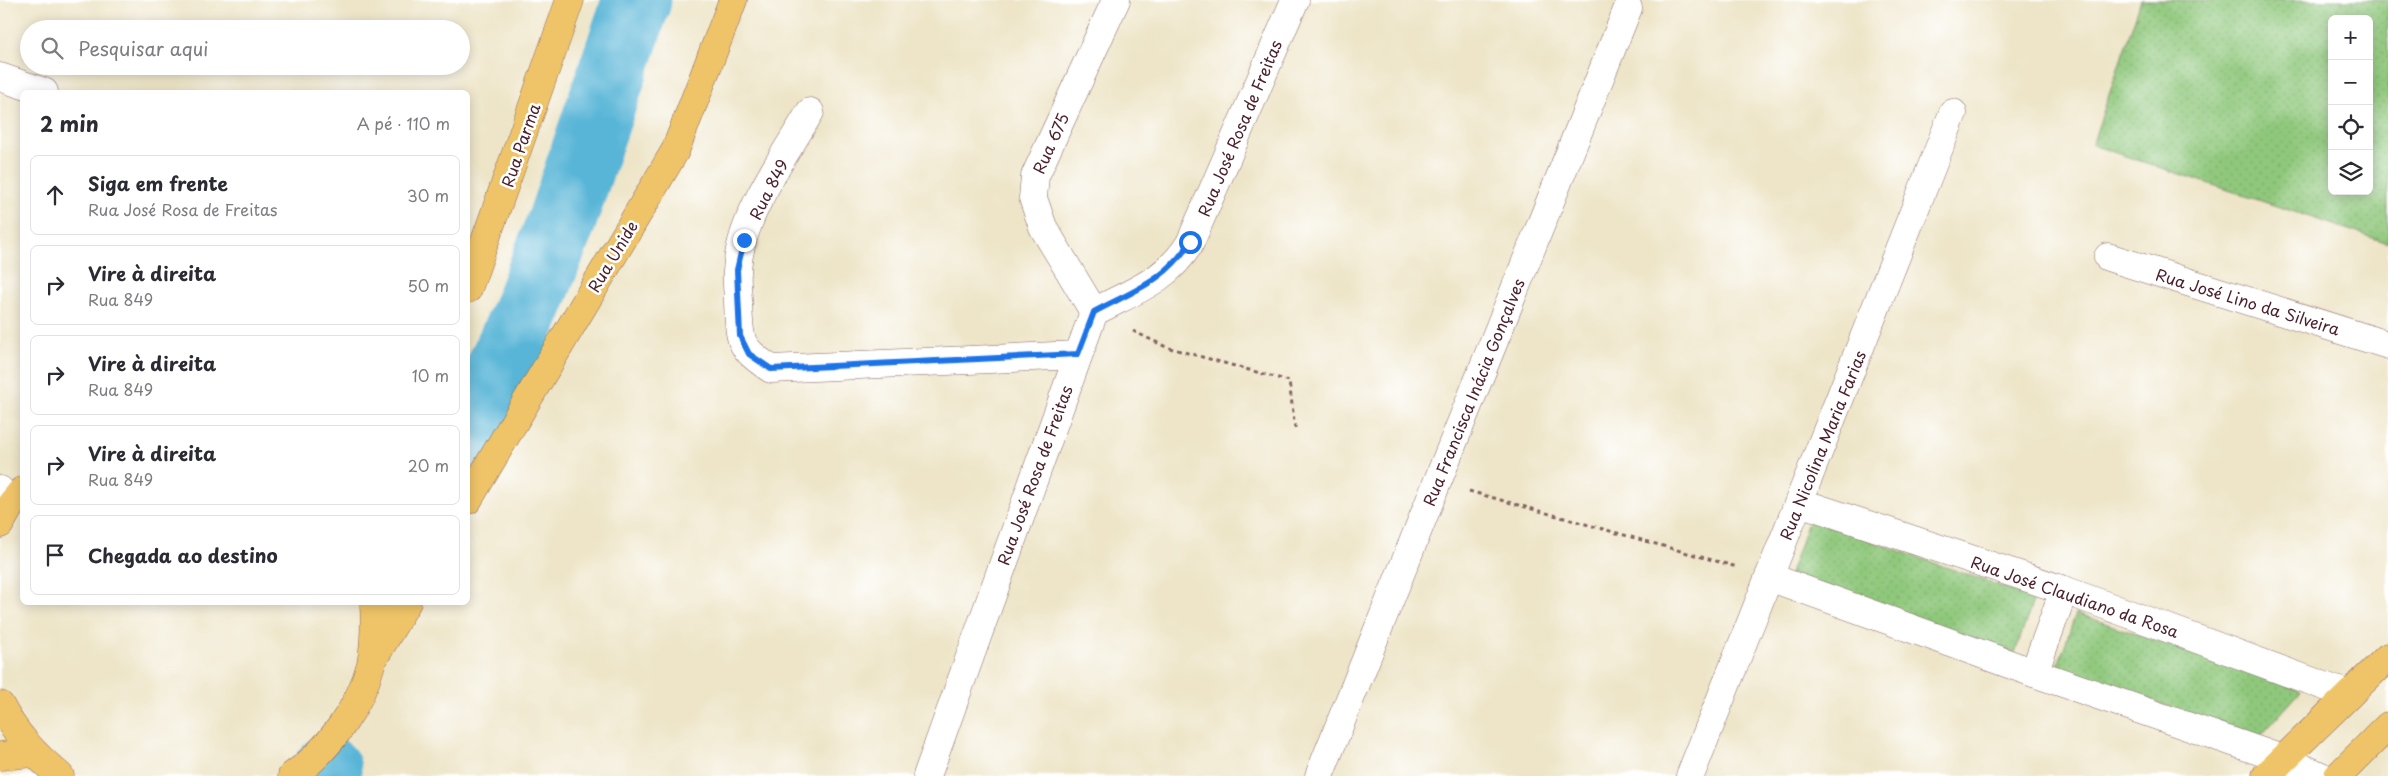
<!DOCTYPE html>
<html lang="pt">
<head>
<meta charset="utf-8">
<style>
  :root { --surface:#fff; --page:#f7f7f7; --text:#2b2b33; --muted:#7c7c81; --line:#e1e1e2 }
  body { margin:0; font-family:"Playpen Sans",sans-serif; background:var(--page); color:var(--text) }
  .controls { position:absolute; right:15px; top:15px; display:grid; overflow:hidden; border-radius:8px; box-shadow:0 2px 12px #0003 }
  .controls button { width:45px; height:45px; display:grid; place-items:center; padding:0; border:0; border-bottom:1px solid var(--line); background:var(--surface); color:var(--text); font:25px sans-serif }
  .stop { position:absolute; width:15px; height:15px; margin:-11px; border:4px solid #1a73e8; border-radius:50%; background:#fff }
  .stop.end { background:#1a73e8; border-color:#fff; box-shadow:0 1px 5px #0008 }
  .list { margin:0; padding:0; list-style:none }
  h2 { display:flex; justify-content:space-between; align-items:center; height:65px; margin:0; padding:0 20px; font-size:21px }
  h2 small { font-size:16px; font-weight:400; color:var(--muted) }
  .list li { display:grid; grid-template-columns:32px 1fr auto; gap:15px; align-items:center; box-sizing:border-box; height:80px; margin:0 10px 10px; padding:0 10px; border:1px solid var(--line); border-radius:8px }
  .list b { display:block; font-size:19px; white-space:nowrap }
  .list p { margin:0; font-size:16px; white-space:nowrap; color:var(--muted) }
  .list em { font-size:16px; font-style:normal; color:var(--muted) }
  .icon { flex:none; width:28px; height:28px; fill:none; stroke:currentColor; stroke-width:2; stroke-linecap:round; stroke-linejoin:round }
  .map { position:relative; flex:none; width:2388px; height:776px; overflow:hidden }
  .search { position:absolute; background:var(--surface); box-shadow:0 2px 12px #0003; left:20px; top:20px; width:450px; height:55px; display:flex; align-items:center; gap:12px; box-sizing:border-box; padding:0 18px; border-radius:28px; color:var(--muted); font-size:19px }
  .panel { position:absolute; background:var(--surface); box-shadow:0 2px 12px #0003; left:20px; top:90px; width:450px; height:515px; border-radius:8px }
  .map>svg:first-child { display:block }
</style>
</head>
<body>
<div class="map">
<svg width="2388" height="776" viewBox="0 0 2388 776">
  <defs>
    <pattern id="grass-dots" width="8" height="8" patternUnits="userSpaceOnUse" patternTransform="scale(1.25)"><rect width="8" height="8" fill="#8fc87c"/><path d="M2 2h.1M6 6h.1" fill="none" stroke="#7dab6b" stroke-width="1.8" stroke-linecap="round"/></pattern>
  </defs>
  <rect width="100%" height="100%" fill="#fff"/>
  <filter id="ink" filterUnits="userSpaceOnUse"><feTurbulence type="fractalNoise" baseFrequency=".02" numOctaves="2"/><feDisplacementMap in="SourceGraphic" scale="10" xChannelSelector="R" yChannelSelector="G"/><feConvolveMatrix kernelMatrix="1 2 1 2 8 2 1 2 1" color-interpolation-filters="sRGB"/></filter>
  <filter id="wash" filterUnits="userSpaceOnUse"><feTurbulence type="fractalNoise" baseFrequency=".0096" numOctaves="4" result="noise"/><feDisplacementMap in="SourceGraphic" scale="20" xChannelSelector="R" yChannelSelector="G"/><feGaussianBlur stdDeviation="1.12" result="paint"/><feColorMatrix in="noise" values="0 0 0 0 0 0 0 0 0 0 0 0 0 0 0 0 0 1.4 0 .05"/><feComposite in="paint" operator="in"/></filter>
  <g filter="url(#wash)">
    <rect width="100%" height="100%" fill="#eee5c8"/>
    <!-- grass -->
    <g fill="url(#grass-dots)" stroke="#6c7454" fill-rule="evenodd">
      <path d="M2141,0H2388V243L2092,145ZM2332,19H2369V191H2332Z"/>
      <path d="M1809,519L2034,598L2015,653L1790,574Z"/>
      <path d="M2076,613L2301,691L2259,738L2057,668Z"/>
    </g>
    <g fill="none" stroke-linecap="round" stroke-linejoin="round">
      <!-- river -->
      <g stroke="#59b5d7" stroke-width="69">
        <path d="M468,439L526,312L562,220L637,0"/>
        <path d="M326,776L327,770"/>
      </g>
    </g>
  </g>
  <g filter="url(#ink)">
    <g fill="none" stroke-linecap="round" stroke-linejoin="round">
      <!-- minor casing -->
      <g stroke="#836462" stroke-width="29">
        <g id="minor">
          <path d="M0,77L44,92"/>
          <path d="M810,112C783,158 739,218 737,272C736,282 738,292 738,302C740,341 737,346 771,369L1078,355"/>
          <path d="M2108,257L2388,345"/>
          <path d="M1094,312L1043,227L1033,198L1035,176L1116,0"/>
          <path d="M0,490L12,503"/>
          <path d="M1799,502L2064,590L2349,695"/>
          <path d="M1769,577L2034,673L2285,760L2321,776"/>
          <path d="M2034,673L2064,590"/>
          <path d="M927,776L1094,312C1133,291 1167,281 1190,243L1295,0"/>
          <path d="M1319,776L1628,8"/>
          <path d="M1690,776L1953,113"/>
        </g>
      </g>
      <!-- major casing -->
      <g stroke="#836462" stroke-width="29">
        <g id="major">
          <path d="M468,289L570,0"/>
          <path d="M468,500L675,151L733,0"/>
          <path d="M0,524L12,503L22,491"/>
          <path d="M375,656L407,602"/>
          <path d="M0,705C15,734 35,755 60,776"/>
          <path d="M0,756L33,753"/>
          <path d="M292,776C328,751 360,707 371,664C375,644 375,623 374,602"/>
          <path d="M2266,776L2388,657"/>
          <path d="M2338,776L2388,726"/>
        </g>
      </g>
      <!-- path -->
      <g stroke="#836462" stroke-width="3" stroke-dasharray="4 4" stroke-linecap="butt">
        <path d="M1133,331L1166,347L1289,381L1295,428"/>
        <path d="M1469,491L1737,567"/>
      </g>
      <!-- minor -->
      <use href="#minor" stroke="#fff" stroke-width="28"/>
      <!-- major -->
      <use href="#major" stroke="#efc469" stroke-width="28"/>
    </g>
  </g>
  <g fill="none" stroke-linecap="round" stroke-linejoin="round" filter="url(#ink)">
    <!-- route -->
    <path stroke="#1a73e8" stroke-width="6" d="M744,240L737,270L740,336L749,354L771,369L1078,354L1094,312C1133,291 1166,281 1190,242"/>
  </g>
  <g text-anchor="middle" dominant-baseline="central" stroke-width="5" stroke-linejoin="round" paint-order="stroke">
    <!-- street labels -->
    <g font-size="16" fill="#4a1f2b" stroke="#fff">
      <text transform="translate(1239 128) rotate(-67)">Rua José Rosa de Freitas</text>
      <text transform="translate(1050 143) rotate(-66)">Rua 675</text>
      <text transform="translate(520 145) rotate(-71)">Rua Parma</text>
      <text transform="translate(768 189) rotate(-63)">Rua 849</text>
      <text transform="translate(612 256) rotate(-59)">Rua Unide</text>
      <text transform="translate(2248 301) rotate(17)">Rua José Lino da Silveira</text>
      <text transform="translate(1473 392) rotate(-68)">Rua Francisca Inácia Gonçalves</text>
      <text transform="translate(1822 445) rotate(-68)">Rua Nicolina Maria Farias</text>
      <text transform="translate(1034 475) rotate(-70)">Rua José Rosa de Freitas</text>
      <text transform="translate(2075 596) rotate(19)">Rua José Claudiano da Rosa</text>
    </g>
  </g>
</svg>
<div class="controls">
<button>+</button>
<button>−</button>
<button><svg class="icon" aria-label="locate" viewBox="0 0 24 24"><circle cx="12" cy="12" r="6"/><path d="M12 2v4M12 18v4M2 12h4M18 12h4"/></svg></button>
<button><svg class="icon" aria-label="layers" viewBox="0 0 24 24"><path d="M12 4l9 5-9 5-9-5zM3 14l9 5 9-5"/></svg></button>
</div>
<div class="stop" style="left:1190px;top:242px"></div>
<div class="stop end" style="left:744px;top:240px"></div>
<div class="search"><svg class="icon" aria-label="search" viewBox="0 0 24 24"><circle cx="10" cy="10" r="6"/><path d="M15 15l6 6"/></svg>Pesquisar aqui</div>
<section class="panel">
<h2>2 min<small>A pé · 110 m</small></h2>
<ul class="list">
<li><svg class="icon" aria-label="ahead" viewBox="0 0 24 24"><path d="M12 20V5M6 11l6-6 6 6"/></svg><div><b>Siga em frente</b><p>Rua José Rosa de Freitas</p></div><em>30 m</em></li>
<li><svg class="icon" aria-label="right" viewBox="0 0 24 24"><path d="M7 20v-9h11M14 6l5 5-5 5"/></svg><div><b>Vire à direita</b><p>Rua 849</p></div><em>50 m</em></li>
<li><svg class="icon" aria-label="right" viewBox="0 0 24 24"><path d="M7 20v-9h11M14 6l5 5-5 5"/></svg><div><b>Vire à direita</b><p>Rua 849</p></div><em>10 m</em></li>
<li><svg class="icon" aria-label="right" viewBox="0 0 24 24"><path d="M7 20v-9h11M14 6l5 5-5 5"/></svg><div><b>Vire à direita</b><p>Rua 849</p></div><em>20 m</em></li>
<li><svg class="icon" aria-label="arrive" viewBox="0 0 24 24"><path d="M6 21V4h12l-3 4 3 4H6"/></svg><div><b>Chegada ao destino</b></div></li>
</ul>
</section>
</div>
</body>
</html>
